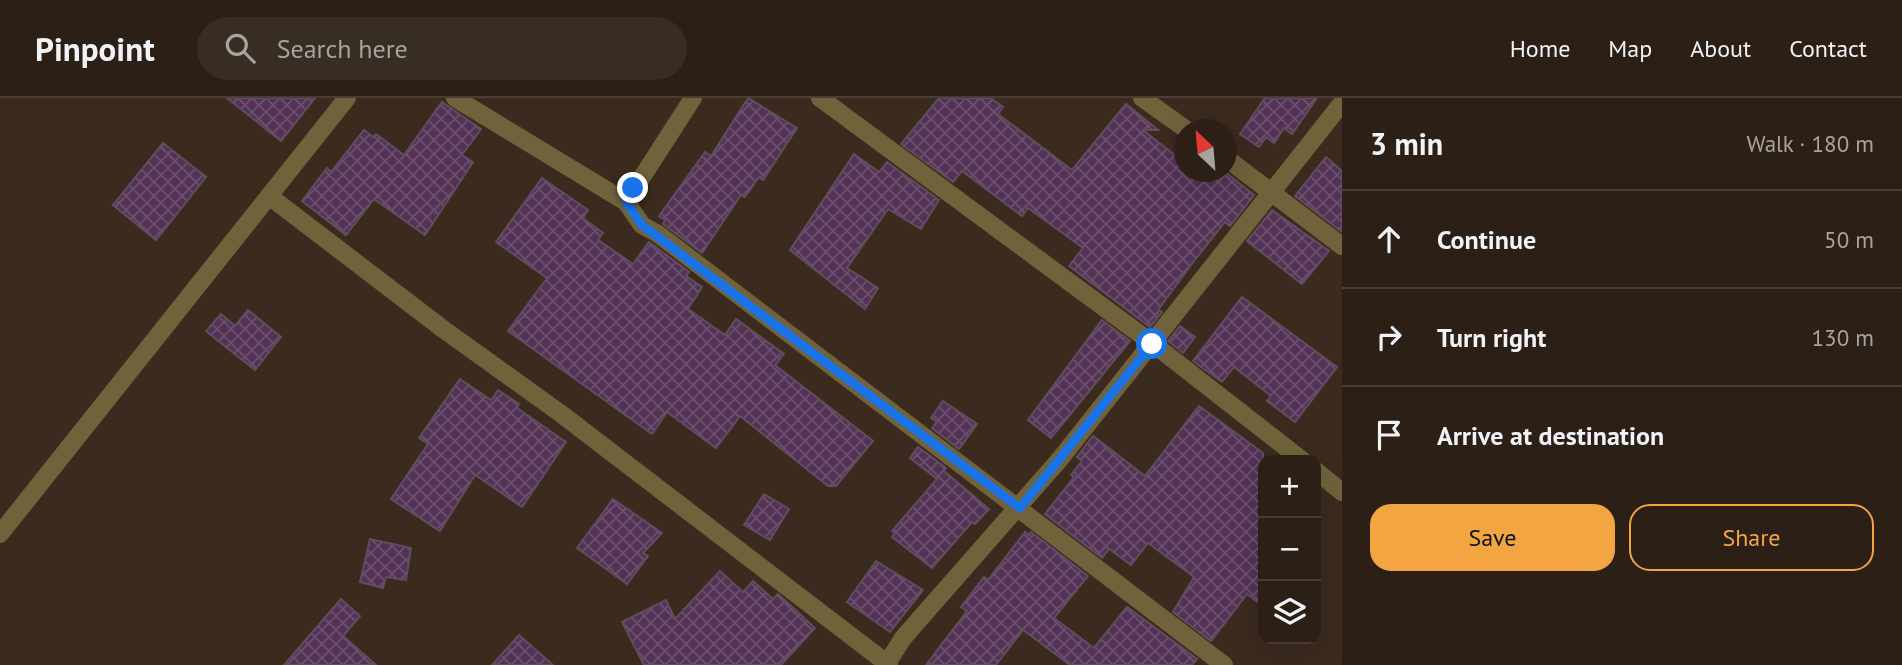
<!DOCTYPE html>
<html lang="en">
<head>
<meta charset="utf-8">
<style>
  :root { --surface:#2c2016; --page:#382d23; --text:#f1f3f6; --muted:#a6a3a1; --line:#483e35; --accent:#f2a541 }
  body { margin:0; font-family:"PT Sans",sans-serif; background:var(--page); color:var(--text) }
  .controls { position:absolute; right:21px; bottom:21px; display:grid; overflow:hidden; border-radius:14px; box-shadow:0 7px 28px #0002 }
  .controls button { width:63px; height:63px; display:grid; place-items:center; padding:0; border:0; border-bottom:2px solid var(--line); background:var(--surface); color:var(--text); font:35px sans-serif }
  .compass { position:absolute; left:1174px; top:21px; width:63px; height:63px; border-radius:50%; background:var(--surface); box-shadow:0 7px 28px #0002; rotate:334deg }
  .stop { position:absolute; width:21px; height:21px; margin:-16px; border:5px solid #1a73e8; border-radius:50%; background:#fff }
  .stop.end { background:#1a73e8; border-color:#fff; box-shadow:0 2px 7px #0008 }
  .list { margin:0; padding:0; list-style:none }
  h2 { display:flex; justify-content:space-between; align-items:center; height:91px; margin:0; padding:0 28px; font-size:30px }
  h2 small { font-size:23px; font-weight:400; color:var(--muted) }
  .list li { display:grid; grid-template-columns:46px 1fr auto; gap:21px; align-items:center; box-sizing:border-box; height:98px; padding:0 28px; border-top:2px solid var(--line) }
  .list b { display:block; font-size:26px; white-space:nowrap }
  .list em { font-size:23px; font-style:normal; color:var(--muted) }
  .actions { display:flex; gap:14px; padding:21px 28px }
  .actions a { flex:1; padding:16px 0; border:2px solid var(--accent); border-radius:21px; text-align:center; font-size:24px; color:var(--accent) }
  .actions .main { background:var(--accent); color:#111 }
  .icon { flex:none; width:38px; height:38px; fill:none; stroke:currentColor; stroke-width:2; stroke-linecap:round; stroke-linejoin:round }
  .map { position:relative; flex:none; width:1342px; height:567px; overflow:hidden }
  header { display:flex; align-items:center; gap:42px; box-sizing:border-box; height:98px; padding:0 35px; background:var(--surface); border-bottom:2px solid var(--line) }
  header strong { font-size:33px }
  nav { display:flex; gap:38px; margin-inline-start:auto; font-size:24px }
  .search { width:490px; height:63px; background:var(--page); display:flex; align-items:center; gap:18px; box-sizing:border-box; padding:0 24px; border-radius:38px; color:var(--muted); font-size:26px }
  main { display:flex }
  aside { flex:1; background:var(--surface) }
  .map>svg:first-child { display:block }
</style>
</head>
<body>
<header>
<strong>Pinpoint</strong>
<div class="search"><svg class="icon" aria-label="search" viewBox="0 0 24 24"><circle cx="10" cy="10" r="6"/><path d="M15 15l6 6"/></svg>Search here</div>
<nav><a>Home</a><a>Map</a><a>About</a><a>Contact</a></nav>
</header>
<main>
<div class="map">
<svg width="1342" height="567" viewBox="0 0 1342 567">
  <defs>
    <pattern id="building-cross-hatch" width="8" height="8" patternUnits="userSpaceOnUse" patternTransform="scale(1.75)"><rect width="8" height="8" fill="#533256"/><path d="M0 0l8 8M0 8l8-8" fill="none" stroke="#6c4f6d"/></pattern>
  </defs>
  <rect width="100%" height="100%" fill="#3b2a1e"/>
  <!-- building -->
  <g fill="url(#building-cross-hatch)" stroke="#5e4e5f" stroke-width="2">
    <path d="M227,0H315L281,43Z"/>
    <path d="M748,0L797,30L763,82L759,79L745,99L741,97L702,155L663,126L665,122L659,118L705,54L711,58Z"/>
    <path d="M939,0H991L1003,9L998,16L1072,72L1126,6L1158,32H1143L1185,65V74H1225L1254,97L1230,128L1225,124L1194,163L1158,212L1162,214L1150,229L1069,168L1083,150L1028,110L1022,118L962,73L953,84L901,46Z"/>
    <path d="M1265,0H1317L1292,36L1284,30L1274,45L1266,39L1259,49L1240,36Z"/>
    <path d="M442,4L481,31L462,57L473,64L425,137L374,101L346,137L302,103L327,70L331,74L364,32L373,39L376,36L404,57Z"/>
    <path d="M163,45L206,79L156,142L113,107Z"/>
    <path d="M854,56L879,74L887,64L939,102L921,131L888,111L847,170L878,190L865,211L790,152Z"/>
    <path d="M1326,59L1342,73V134L1295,98Z"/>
    <path d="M542,80L588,112L583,120L603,135L598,142L633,166L649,144L689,174L686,178L702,189L688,211L725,237L736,221L784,256L775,267L873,343L836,388H828L740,318L716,350L667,314L652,336L508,233L547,180L496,144Z"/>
    <path d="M1272,112L1329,153L1302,186L1247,143Z"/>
    <path d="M1242,199L1337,269L1295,324L1267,303L1271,298L1234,269L1222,284L1193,263Z"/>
    <path d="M248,212L281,239L255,272L206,233L221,216L235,228Z"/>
    <path d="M1102,222L1130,243L1051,340L1028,322Z"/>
    <path d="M1180,228L1195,239L1183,255L1168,243Z"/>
    <path d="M460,281L491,302L498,292L519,306L517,310L566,344L522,409L475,377L440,433L391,401L428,346L419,340Z"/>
    <path d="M943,303L977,326L959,351L932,330L937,324L931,320Z"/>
    <path d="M1199,308L1263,355V508L1247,496L1211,543L1173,514L1194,479L1148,445L1131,467L1109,451L1102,460L1045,416L1074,379L1071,377L1082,363L1077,359L1093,338L1145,378Z"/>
    <path d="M918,349L946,370L944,373L989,411L975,426L972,424L932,470L892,439L895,435L892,433L937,381L910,360Z"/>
    <path d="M764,396L789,411L770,442L744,427Z"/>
    <path d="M613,401L662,435L643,455L648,458L627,486L577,450Z"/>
    <path d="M1025,434L1029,437L1031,434L1088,478L1054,520L1094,550L1127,509L1197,561L1192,567H1070L1023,532L996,567H926L967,513L961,509L984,479L988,482Z"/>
    <path d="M370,441L411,450L406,482L386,479L383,490L360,484Z"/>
    <path d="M876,463L923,492L890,534L847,504Z"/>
    <path d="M720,473L743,494L753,483L773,501L778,496L815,530L781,567H644L622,524L666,502L675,521Z"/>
    <path d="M341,501L360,518L343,538L376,567H284Z"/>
    <path d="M519,537L553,567H492Z"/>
  </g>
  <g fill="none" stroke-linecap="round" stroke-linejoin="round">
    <!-- minor -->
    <g stroke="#70633b" stroke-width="18">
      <path d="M455,0L626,104L642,127L658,136L1224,567"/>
      <path d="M820,0L1152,245L1302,362"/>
      <path d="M1142,0L1187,32"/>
      <path d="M1226,60L1342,148"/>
      <path d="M269,98L443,231L560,315L889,567"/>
      <path d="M626,104L693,0"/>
      <path d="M1316,373L1342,394"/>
      <path d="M0,436L347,0"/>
      <path d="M886,567L903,540L1060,361L1342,5"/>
    </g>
  </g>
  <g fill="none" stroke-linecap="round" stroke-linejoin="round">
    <!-- route -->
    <path stroke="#1a73e8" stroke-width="9" d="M633,90L626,104L642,127L1020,410L1152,246"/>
  </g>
</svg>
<div class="controls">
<button>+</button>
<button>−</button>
<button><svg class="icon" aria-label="layers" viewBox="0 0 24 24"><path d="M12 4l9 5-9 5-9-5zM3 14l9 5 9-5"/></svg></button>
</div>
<svg class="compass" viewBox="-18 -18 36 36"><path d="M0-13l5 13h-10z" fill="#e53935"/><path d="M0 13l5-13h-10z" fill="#a6a3a1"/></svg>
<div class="stop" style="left:1152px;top:246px"></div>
<div class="stop end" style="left:633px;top:90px"></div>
</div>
<aside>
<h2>3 min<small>Walk · 180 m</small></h2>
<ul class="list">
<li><svg class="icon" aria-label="ahead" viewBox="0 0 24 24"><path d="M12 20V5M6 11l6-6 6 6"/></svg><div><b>Continue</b></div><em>50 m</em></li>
<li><svg class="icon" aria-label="right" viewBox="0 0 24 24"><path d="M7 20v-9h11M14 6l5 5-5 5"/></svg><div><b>Turn right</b></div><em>130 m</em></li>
<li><svg class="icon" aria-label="arrive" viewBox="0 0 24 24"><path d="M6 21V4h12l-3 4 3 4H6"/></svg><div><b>Arrive at destination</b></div></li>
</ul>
<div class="actions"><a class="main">Save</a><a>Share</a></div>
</aside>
</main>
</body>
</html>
